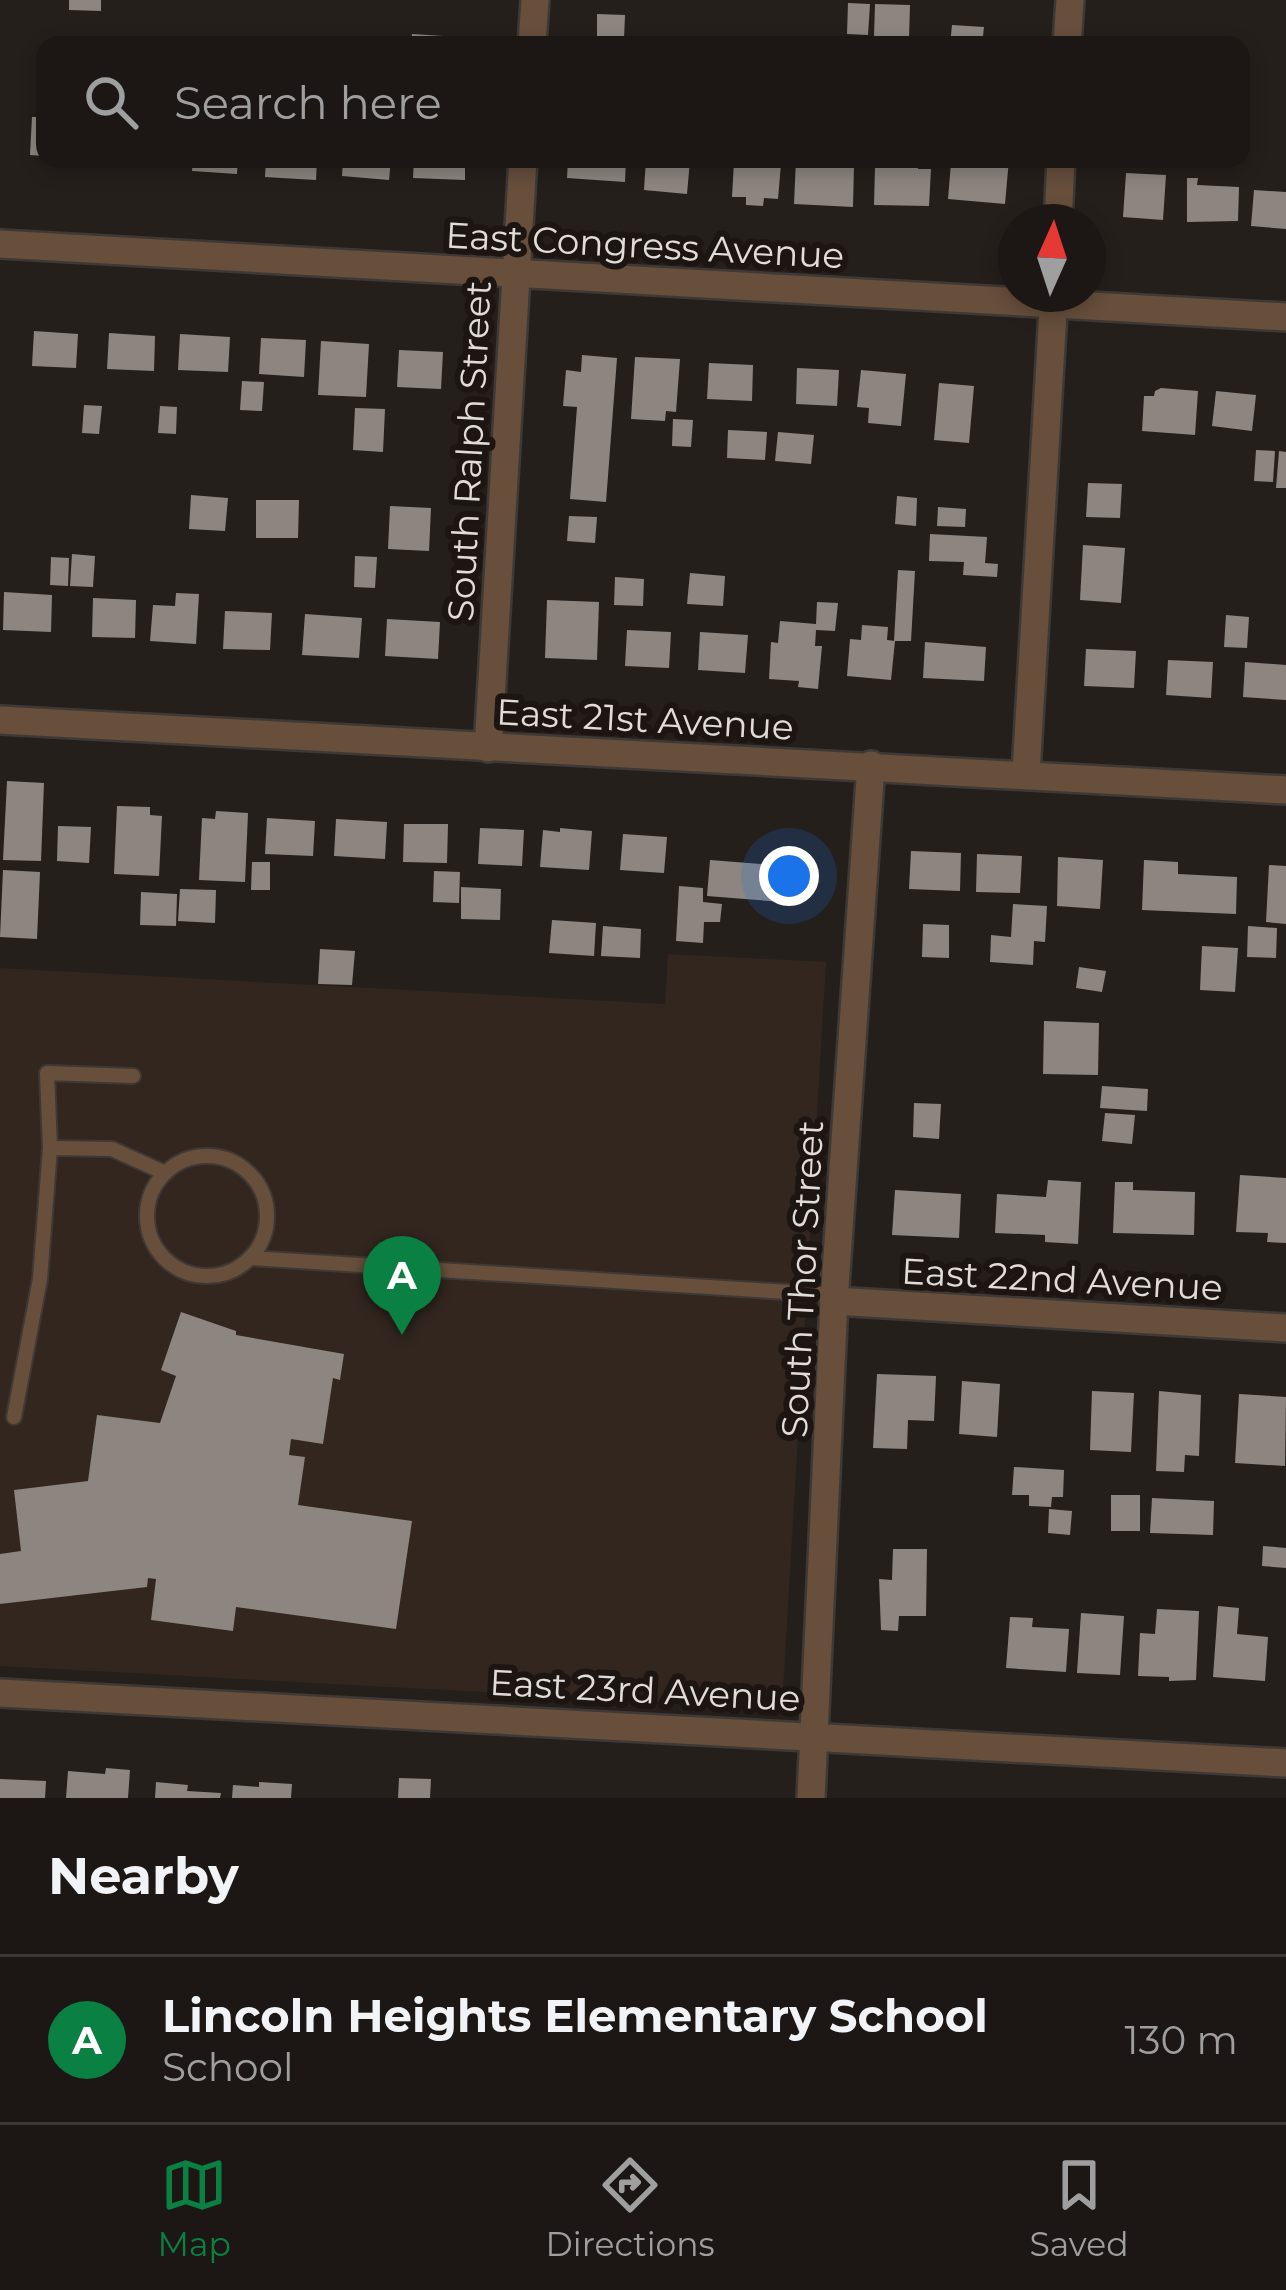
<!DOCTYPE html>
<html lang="en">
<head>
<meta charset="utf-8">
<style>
  :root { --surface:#1c1714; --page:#25201d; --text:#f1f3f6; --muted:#a09fa0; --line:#3a3634; --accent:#0b8043 }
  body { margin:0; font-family:Montserrat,sans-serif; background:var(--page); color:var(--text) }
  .compass { position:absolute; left:998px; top:204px; width:108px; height:108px; border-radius:50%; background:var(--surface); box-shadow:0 6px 18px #0003; rotate:3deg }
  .you { position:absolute; left:789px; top:876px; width:42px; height:42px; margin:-30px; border:9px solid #fff; border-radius:50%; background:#1a73e8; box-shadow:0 0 0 18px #1a73e833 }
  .badge { display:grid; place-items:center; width:78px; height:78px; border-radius:50%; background:var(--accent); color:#fff; font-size:39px; font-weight:700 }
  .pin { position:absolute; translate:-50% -99px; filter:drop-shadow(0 3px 6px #0008) }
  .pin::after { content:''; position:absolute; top:63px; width:42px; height:36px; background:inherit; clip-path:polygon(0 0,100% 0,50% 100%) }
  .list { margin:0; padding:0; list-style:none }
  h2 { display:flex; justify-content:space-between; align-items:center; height:156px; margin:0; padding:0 48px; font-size:51px }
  h2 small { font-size:39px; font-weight:400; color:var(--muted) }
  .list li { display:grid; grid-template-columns:78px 1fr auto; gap:36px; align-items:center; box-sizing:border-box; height:168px; padding:0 48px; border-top:3px solid var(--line) }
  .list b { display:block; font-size:45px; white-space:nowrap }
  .list p { margin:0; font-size:39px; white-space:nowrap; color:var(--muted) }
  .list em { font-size:39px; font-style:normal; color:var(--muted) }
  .icon { flex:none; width:66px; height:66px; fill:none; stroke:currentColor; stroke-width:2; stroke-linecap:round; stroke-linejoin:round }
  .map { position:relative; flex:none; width:1286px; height:1798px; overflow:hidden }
  .search { position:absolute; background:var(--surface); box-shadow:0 6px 18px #0003; left:36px; right:36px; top:36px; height:132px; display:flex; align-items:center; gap:30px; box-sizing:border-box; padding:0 42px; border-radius:24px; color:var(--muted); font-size:45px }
  .sheet { height:324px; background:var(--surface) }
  nav { display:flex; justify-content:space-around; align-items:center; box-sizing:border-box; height:168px; border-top:3px solid var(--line); background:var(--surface); font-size:33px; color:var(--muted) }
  nav a { display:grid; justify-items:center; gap:6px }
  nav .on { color:var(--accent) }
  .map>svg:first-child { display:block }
</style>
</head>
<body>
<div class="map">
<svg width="1286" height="1798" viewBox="0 0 1286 1798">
  <rect width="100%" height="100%" fill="#251f1b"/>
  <!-- built -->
  <path fill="#32261f" d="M668,954L826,962L782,1708L0,1666V968L665,1004Z"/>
  <!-- building -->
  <g fill="#8d8680">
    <path d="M69,0H101V11L69,10Z"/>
    <path d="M848,3L870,4L868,35L847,34Z"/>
    <path d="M875,4L910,5L909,37L874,36Z"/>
    <path d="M597,14L625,15L624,39L597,38Z"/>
    <path d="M952,25L984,27L982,45H950Z"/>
    <path d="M412,34L459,37V45H411Z"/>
    <path d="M32,117H45V156L30,155Z"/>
    <path d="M116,159H155L154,165L115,162Z"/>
    <path d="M193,159H238L237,174L192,171Z"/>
    <path d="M266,159H317L316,180L265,177Z"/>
    <path d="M343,159H391L389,180L342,176Z"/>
    <path d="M414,159H465V180L413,178Z"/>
    <path d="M568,159H626L625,182L567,178Z"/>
    <path d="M646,159L690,160L687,194L644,190Z"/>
    <path d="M753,159H771V164H781L778,199L764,198L763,206L746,205V197H732L734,161L753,163Z"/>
    <path d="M796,159H848V166H854L853,207L794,204Z"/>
    <path d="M891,159H918V169H931L929,206L874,205L875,167H891Z"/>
    <path d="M977,159H1009L1005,204L948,199L951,163L976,165Z"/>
    <path d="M1126,173L1166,175L1163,220L1123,217Z"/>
    <path d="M1187,178H1198L1197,185L1239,187L1238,221L1187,222Z"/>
    <path d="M1254,190L1286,192V229L1251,226Z"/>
    <path d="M34,331L78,334L76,368L32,366Z"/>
    <path d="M109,333L155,336L154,371L107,369Z"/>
    <path d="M180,334L230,337L228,372L178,370Z"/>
    <path d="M261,338L306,340L304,377L259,374Z"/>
    <path d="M321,341L369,344L366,397L318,395Z"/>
    <path d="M399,350L443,352L441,389L397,387Z"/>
    <path d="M582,355L617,358L606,502L570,499L577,407L563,406L566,370L581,372Z"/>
    <path d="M635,357L680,359L676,412L666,411L665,421L631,419Z"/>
    <path d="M709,363L753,365L752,401L707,399Z"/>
    <path d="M797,368L839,370L837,406L796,404Z"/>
    <path d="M861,370L906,374L901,426L868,423L869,408L857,407Z"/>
    <path d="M242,381L264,382L262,411L240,410Z"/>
    <path d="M939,383L974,386L969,443L934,440Z"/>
    <path d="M1161,388L1198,391L1195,435L1142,431L1144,396H1154L1155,391Z"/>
    <path d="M1216,391L1256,395L1252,431L1212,426Z"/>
    <path d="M84,405L102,406L99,434L82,433Z"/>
    <path d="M160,406L177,407L176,434L158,433Z"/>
    <path d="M355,408L385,409L383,452L353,450Z"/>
    <path d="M673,419L693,420L691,447L672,446Z"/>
    <path d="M728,430L767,432L765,460L727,458Z"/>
    <path d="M778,432L814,435L811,464L775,461Z"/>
    <path d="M1256,450L1275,451L1273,482L1254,481Z"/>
    <path d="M1279,451L1286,452V488H1276Z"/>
    <path d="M1088,483L1122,484L1120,518L1086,517Z"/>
    <path d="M191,495L228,498L225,531L189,529Z"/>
    <path d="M897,496L917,498L916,526L895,524Z"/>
    <path d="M256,500H299L298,538H256Z"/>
    <path d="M390,506L431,508L429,551L388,549Z"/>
    <path d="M938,507L966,509L965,527L937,526Z"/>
    <path d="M569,516L597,517L595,543L567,541Z"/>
    <path d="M930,534L987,537L985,563L998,564L997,577L963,575L964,562L929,561Z"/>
    <path d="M1083,545L1125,548L1121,603L1080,600Z"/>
    <path d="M72,554L95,556L93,587L70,586Z"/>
    <path d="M355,556L377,557L375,588L354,587Z"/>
    <path d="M51,557L69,558L68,586L50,585Z"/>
    <path d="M898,570L915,571L911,641H894Z"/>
    <path d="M690,573L725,576L723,606L687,604Z"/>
    <path d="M615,577L644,579L643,606L614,605Z"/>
    <path d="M4,592L52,595L51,632L3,630Z"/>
    <path d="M176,593L199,594L196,644L150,641L153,605L175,606Z"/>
    <path d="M93,598L136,600L135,638L92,637Z"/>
    <path d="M547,600L599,602L597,660L545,658Z"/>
    <path d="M817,602L838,603L835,631L816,630L815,646H822L818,689L798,687L799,681L769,679L771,642L778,643L780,621L816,624Z"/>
    <path d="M225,611L272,613L270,650L223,649Z"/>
    <path d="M305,614L362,618L359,658L302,655Z"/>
    <path d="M1226,615L1249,617L1247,648L1224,647Z"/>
    <path d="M387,619L440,622L438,659L385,656Z"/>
    <path d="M862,625L888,627L887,640L895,641L891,680L847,676L850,639L861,640Z"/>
    <path d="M627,630L671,632L669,668L625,666Z"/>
    <path d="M700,632L748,635L745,673L698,670Z"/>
    <path d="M925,642L986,647L984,681L923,678Z"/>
    <path d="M1086,649L1136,651L1134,688L1084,686Z"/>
    <path d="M1168,660L1213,662L1211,698L1166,695Z"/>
    <path d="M1245,662L1286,665V700L1243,697Z"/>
    <path d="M7,781L44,783L41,861L3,860Z"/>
    <path d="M117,806L150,807V815L162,816L159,876L114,874Z"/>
    <path d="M216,811L248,813L245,882L199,880L202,818L215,819Z"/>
    <path d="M267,818L315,821L313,856L265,854Z"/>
    <path d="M336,819L387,822L385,859L334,856Z"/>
    <path d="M404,824H448L447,863L403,862Z"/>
    <path d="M58,826L91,827L89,863L57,861Z"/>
    <path d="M480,828L524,830L522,866L478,864Z"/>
    <path d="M560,828L592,831L589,870L540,867L543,830L560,832Z"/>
    <path d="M623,834L667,837L664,873L620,870Z"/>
    <path d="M911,851L961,853L960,891L909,889Z"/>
    <path d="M977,854L1022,856L1020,893L976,892Z"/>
    <path d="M1058,857L1103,860L1100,909L1057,906Z"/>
    <path d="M710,860L798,867L795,903L707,896Z"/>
    <path d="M1144,860L1178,862V874L1237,877L1236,914L1142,910Z"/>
    <path d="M252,862H270V890H251Z"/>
    <path d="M1269,865L1286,866V924L1266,922Z"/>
    <path d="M3,870L40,872L37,939L0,937Z"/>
    <path d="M434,871L460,872L459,903L433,902Z"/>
    <path d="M679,886L703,888V902L722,904L720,922H704L703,943L676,941Z"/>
    <path d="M461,887L501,889L500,920L461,919Z"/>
    <path d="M180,889L216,890L215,923L178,921Z"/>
    <path d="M141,892L177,894L176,926L140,925Z"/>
    <path d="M1013,904L1047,906L1045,942L1034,941L1033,965L990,962L991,935L1011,937Z"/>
    <path d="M552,920L596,923L594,956L549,953Z"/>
    <path d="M923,924L949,925V958L922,957Z"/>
    <path d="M603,926L641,929L640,958L601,956Z"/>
    <path d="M1248,926L1277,928L1276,958L1247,957Z"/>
    <path d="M1202,946L1238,948L1235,992L1200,990Z"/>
    <path d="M320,949L355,951L352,985L318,984Z"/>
    <path d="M1079,967L1106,971L1102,992L1076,988Z"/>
    <path d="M1044,1021L1099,1023L1098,1075L1043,1074Z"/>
    <path d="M1102,1086L1148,1089L1147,1111L1100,1108Z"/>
    <path d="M914,1103L941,1104L939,1139L913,1137Z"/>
    <path d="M1105,1113L1135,1115L1132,1144L1102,1141Z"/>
    <path d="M1240,1175L1286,1178V1243L1267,1242L1268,1233L1236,1232Z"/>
    <path d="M1048,1180L1081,1182L1078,1244L1045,1242V1235L995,1233L997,1194L1046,1197Z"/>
    <path d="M1115,1182H1133V1190L1195,1192L1194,1235L1113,1233Z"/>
    <path d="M895,1190L961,1194L959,1238L892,1235Z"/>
    <path d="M181,1312L236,1331V1335L344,1354L340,1380L333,1378L323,1444L291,1439L289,1455L305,1457L298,1505L412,1521L396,1629L236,1607L233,1631L151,1620L156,1579L148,1578L147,1587L0,1604V1554L21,1551L14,1490L88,1481L97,1415L160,1423L176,1376L161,1370Z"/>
    <path d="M877,1374L936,1376L934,1421L908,1420L907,1449L873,1448Z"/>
    <path d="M962,1381L1000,1384L997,1437L959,1434Z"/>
    <path d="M1092,1391L1134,1393L1131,1452L1090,1450Z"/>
    <path d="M1159,1391L1201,1395L1199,1456L1185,1455L1184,1472L1156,1471Z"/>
    <path d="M1239,1394L1286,1397L1285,1466L1235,1463Z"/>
    <path d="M1014,1467L1064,1470L1063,1497H1052L1051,1507L1029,1506V1495H1012Z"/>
    <rect x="1111" y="1495" width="29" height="36"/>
    <path d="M1152,1498L1214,1501L1213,1535L1150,1533Z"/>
    <path d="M1049,1509L1072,1511L1070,1535L1048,1533Z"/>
    <path d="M1263,1546L1286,1548V1568L1262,1566Z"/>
    <path d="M893,1549H927L926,1616H899L898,1631L881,1630L879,1579L892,1580Z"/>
    <path d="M1218,1606L1239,1608L1237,1634L1268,1637L1265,1681L1213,1677Z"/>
    <path d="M1157,1609L1199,1611L1196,1680L1169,1681V1677L1138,1676L1140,1633L1155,1634Z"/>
    <path d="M1081,1613L1124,1616L1120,1675L1077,1673Z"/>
    <path d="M1010,1617L1033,1618L1032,1627L1069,1629L1066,1672L1006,1668Z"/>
    <path d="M106,1768L130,1770L128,1798H66L68,1771L105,1774Z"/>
    <path d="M399,1778L431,1779L430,1798H398Z"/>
    <path d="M0,1779L46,1781L45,1798H0Z"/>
    <path d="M156,1782L188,1785L187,1791L221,1793L220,1798H155Z"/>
    <path d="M259,1782L292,1784L291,1798H232L233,1785L259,1787Z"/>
  </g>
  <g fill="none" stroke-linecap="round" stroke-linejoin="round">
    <!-- lane casing -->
    <g stroke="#3f3936" stroke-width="18">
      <g id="lane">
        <path d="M50,1148L47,1073L133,1076"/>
        <circle cx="207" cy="1216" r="60"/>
        <path d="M250,1258L835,1295"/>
        <path d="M14,1417L40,1279L50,1148L112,1149L165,1173"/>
      </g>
    </g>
    <!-- street casing -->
    <g stroke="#3f3936" stroke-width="32">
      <g id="street">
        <path d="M532,45L535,0"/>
        <path d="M1067,45L1070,0"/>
        <path d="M1058,222L1061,159"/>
        <path d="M0,244L1286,317"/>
        <path d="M0,720L1286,790"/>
        <path d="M488,748L523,159"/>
        <path d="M1026,773L1054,294"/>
        <path d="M834,1301L1286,1328"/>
        <path d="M0,1693L1286,1763"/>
        <path d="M811,1798L834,1301L871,765"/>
      </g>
    </g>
    <!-- lane -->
    <use href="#lane" stroke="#674f3c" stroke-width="14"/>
    <!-- street -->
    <use href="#street" stroke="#674f3c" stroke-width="27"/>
  </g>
  <g text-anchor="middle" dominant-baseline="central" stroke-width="12" stroke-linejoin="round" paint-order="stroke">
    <!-- street labels -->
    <g font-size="36" fill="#e0dcd9" stroke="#1c1512">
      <text transform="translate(645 245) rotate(3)">East Congress Avenue</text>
      <text transform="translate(469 451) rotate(-87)">South Ralph Street</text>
      <text transform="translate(645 719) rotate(3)">East 21st Avenue</text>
      <text transform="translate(802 1279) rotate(-87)">South Thor Street</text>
      <text transform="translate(1062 1279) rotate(3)">East 22nd Avenue</text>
      <text transform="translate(645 1690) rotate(3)">East 23rd Avenue</text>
    </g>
  </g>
</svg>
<svg class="compass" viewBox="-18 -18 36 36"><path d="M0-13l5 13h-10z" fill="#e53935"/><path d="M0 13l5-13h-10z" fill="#a09fa0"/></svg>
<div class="you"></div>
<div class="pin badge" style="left:402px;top:1335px">A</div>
<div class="search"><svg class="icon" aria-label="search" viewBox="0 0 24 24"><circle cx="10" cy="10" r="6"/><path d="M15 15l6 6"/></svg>Search here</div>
</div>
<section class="sheet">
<h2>Nearby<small></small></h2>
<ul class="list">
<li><span class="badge">A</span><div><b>Lincoln Heights Elementary School</b><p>School</p></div><em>130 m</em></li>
</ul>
</section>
<nav>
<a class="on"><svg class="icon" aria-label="map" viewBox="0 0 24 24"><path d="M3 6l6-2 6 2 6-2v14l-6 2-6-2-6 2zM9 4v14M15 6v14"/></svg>Map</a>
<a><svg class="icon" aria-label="directions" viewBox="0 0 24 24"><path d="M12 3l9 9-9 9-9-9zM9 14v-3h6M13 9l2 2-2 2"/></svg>Directions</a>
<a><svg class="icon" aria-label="saved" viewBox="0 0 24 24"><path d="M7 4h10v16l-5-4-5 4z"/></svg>Saved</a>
</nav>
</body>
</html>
